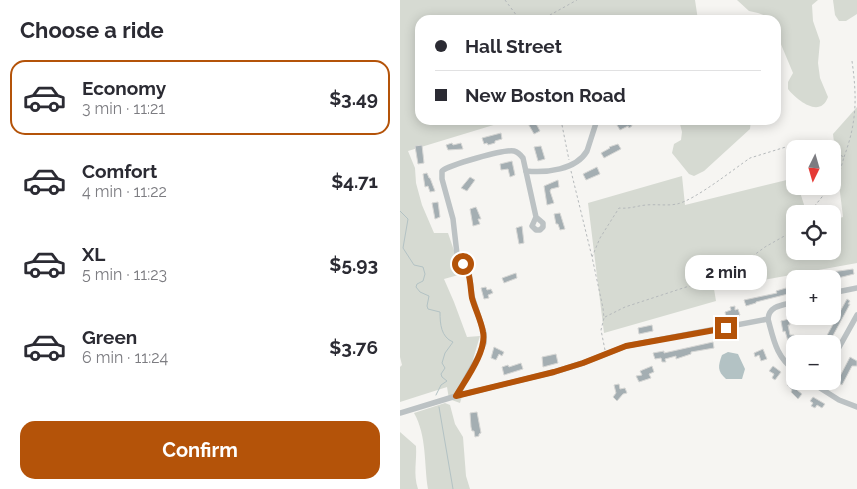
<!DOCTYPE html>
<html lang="en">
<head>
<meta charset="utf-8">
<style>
  :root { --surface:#fff; --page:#f2f2f3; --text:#2b2b33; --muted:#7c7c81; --line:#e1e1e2; --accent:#b45309 }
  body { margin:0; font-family:Raleway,sans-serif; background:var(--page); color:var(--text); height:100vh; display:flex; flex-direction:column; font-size:19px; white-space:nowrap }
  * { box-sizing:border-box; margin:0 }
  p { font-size:16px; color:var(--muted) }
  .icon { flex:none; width:28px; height:28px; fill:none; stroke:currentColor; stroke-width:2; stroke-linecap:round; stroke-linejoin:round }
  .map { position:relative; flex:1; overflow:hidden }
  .drawer { display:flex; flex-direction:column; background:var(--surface); width:400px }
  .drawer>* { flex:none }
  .top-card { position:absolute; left:15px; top:15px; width:366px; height:110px; border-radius:15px; box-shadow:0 2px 12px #0003; display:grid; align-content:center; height:110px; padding:0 20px; background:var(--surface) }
  .needle { width:32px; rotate:185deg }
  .buttons { position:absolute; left:386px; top:140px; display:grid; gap:10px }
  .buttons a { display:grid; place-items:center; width:55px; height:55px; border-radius:10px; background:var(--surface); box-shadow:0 2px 12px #0003; font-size:25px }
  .end { position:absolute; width:22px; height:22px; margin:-11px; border:6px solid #b45309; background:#fff; box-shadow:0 0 0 2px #fff }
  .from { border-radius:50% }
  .bubble { position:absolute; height:35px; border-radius:15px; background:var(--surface); box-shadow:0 2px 12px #0003; font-size:16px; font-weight:700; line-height:35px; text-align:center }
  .top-card b { display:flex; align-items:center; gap:18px; height:48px; font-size:19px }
  .top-card b+b { border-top:1px solid var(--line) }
  .top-card i { width:12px; height:12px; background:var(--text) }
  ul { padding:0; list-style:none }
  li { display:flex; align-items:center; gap:15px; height:75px; margin:0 10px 8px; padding:0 10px; border:2px solid transparent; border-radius:15px }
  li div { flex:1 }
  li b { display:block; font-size:19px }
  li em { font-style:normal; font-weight:700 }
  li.selected { border-color:var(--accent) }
  li>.icon { width:45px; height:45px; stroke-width:1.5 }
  h2 { padding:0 20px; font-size:22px; line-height:60px }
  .cta { display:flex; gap:10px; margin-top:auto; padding:10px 20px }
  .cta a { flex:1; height:58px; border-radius:15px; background:var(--accent); color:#fff; font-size:20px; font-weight:700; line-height:58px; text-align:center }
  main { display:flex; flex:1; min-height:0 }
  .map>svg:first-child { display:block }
  .green { fill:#d6dad2 }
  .water { fill:#b3c2c4 }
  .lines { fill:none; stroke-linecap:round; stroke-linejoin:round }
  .stream { stroke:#b3c2c4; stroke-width:1 }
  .building { fill:#a4aeb2; stroke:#d7d7d5 }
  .path { stroke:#b5b9bb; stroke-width:1; stroke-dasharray:2.5 2.5; stroke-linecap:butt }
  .minor { stroke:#bcc2c4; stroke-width:5.5 }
  .route { stroke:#b45309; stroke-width:6 }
</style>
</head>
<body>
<main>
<section class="drawer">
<h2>Choose a ride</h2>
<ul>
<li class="selected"><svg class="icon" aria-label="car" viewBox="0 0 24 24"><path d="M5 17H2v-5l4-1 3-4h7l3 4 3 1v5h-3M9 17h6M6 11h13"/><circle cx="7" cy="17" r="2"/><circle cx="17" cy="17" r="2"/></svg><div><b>Economy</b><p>3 min · 11:21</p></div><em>$3.49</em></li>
<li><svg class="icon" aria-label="car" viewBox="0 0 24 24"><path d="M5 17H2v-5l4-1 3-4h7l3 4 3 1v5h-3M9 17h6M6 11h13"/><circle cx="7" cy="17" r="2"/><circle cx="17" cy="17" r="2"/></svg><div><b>Comfort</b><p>4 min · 11:22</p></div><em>$4.71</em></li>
<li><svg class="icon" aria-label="car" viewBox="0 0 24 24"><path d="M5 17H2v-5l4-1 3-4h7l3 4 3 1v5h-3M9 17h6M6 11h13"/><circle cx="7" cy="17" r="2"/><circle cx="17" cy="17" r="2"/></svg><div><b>XL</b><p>5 min · 11:23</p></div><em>$5.93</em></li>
<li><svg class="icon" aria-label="car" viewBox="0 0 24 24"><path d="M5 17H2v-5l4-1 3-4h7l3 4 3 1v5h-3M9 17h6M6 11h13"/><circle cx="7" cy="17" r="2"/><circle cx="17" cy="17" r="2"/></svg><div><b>Green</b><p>6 min · 11:24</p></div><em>$3.76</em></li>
</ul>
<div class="cta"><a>Confirm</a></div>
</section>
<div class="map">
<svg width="457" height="489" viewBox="0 0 457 489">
  <rect width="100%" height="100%" fill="#f6f5f2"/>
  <g class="green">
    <path d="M0,0H295L298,20H20V120H110L8,151L15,168L16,183L22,205L34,233H48L62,274L44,279L54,302L67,337L80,336L60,403L49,399L47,387L0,402V367L2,365L0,357Z"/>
    <path d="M337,0H418L412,5L413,21L420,41L418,63L420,78L428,97C420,119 397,100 388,89V82L393,73L380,42L379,25L376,20L358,13L349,11Z"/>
    <path d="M433,0H457V14L446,21H439L435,15Z"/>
    <path d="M457,107V263L314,289L316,301L204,333L188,203L282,176L285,205L395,178V186H398L407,214H395V251H432L433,220L443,217L433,134Z"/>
    <path d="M279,120H351L350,129L304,171L294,176L289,174L272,153L274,144L281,140L282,132Z"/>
    <path d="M45,403L50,405L55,424L63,437L66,476L70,489H28C24,464 27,436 14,413Z"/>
    <path d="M0,432L16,446C17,461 13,474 18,489H0Z"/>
  </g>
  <path class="water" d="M328,352L338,354L345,369L342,379H326C317,371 318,366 322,355Z"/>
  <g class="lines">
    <g class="stream">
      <path d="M0,211L8,219L3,248L14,265L23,267L25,274L23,281L17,284L16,287L20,292L29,296L27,306L28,309L40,312C40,324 41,337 53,342L45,353L42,363L45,368L41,374L42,377L47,381L41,385L36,395"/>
      <path d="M39,407L53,489"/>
    </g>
  </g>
  <g class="building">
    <path d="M126,120H134L140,131L134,134Z"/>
    <path d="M225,120H235L231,123L232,126L229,128L228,126L220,130L217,125Z"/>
    <path d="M101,133L102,139L95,141V143L88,145L87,143L84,144L82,138Z"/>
    <path d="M52,143L53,145L61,143L63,149L48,150L46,145Z"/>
    <path d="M218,144L221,149L204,158L201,153L210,148L209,147Z"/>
    <path d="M22,145L24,163L18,164L15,146Z"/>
    <path d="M141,146L145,159L138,161L134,147Z"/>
    <path d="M112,161L115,175L110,177L108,169L101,170L100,164Z"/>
    <path d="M197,167L200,174L186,180L183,174Z"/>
    <path d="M27,173L29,178H30L35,191L30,192L28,186L25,187L23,174Z"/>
    <path d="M70,177L75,180L67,191L61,188Z"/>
    <path d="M158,180L159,187L151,189L150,191L154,203L147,205L144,186Z"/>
    <path d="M38,202L40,217L35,219L32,203Z"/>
    <path d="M76,207L81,219H78L80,224L73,226L70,209Z"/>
    <path d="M160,213L165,229L160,230L158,224H156L154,214Z"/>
    <path d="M122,226L124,243L119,244L116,228Z"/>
    <path d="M453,269L454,274L438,278V280L432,281V279H424V277L433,275L432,272Z"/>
    <path d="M116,273L117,278L104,283L102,278Z"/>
    <path d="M86,287L87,290L91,289L93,293L88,295L89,298L84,299L81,288Z"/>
    <path d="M386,288L388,294L356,302V303L346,306L344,300L377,293L376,291Z"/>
    <path d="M447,299L450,301L448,304H450L430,341L425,339Z"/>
    <path d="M335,306V310L338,309L340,315L326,318L325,312L331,310L330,307Z"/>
    <path d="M389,319L390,325H388L390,335H394L396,340H394L395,350L391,351L385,331L383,332L381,321Z"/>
    <path d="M252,325L253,331L239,334L238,328Z"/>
    <path d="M313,342L314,348L291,352V354L276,359V356L265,359L266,362H262L261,358L255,359L253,353L264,351V353Z"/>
    <path d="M94,347L104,352L102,356L99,354L96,360L91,358Z"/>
    <path d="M363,349L367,359L361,361L359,355L355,357L354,353Z"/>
    <path d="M156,354L158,363L143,367L142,357Z"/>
    <path d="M450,357L457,361V366H452L442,385L437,382Z"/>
    <path d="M121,363L123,369L104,375L102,367L108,365L109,367Z"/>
    <path d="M252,366L254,372L249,374L251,378L239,382L236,376L242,375L240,371Z"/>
    <path d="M373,366L381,372L375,380L372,378L374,374L369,371Z"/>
    <path d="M391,381L399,388L397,390L402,394L398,399L391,392L392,390L387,385Z"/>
    <path d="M219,384L220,389L225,388L227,393L223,394L217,401L213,397L216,393L214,385Z"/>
    <path d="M413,397L425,404L422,408L417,405L415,408L411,406L413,403L410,401Z"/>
    <path d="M77,412L81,433L79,434V436L75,437L74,431H72L71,427L70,413Z"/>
  </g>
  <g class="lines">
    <g class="path">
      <path d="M105,0L120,20"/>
      <path d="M141,20L177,0"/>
      <path d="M161,120L169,160"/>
      <path d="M432,151L444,157L440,171L432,184"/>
      <path d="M444,157C457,122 457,97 452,61"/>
      <path d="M171,171L192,257"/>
      <path d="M408,214L431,186"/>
      <path d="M205,317L225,307L320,276L346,261L365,247L395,230"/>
      <path d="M205,350L201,330L204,318L203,308L192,257L200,238L219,208C230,209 236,206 246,205C257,204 267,206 277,204C295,200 334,169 350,158L389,146L405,147L418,145L428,149"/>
    </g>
    <g class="minor">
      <path d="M126,171C146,173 176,170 187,151L197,120"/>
      <path d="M432,293L457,288"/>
      <path d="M368,319C374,341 376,356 395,371"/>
      <path d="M432,360L457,315"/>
      <path d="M409,381L439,400L457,407"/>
      <path d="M56,396L78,357L84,343V333L72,296L69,272L57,254L53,219L42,179V171C49,165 104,149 114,151C118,152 120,154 123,158L136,217L132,226L136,230H140L143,227V223L136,217"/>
      <path d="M0,413L56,396L154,372L183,363L226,346L368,319C369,305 384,305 395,302"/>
    </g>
  </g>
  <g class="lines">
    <path class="route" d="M63,264C71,273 70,286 72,298C75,309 81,320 83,332C87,351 66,379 56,396L154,372L183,363L226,346L326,328"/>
  </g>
</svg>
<div class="buttons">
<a><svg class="needle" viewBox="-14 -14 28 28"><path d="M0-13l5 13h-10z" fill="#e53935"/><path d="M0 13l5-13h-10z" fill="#7c7c81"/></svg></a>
<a><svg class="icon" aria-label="locate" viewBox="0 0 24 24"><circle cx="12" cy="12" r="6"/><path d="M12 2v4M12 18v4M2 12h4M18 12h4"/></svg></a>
<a>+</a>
<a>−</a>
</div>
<i class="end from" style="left:63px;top:264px"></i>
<i class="end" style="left:326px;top:328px"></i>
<div class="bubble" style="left:285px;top:255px;width:82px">2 min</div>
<div class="top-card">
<b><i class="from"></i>Hall Street</b>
<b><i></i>New Boston Road</b>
</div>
</div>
</main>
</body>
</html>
